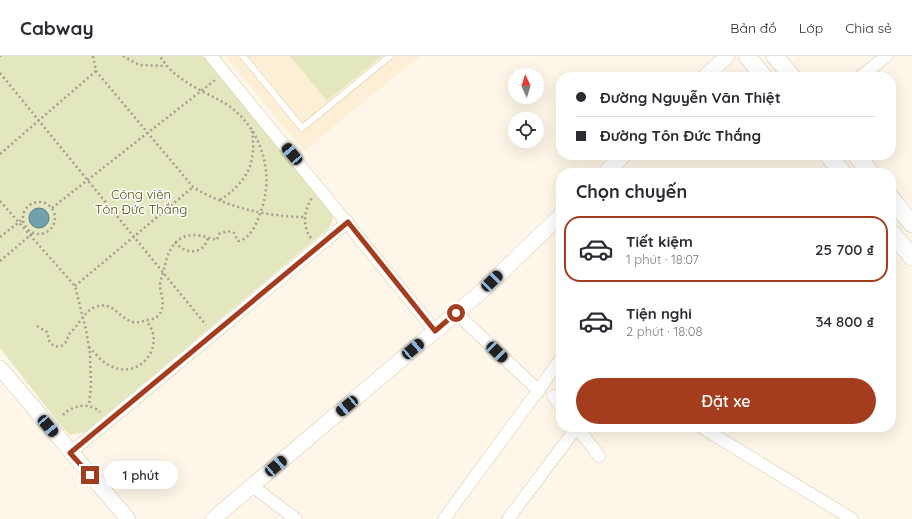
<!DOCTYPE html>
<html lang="vi">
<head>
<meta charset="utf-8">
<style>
  :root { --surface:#fff; --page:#f2f2f3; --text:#2b2b33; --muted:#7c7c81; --line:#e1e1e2; --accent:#a43c1e }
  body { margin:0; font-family:Quicksand,sans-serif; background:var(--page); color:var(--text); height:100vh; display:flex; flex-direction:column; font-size:15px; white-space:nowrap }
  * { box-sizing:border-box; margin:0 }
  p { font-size:13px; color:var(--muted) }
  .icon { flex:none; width:22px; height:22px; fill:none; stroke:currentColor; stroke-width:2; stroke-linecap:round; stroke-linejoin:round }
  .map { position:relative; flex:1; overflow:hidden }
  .details { position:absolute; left:556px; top:112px; width:340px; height:264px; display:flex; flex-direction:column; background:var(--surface); border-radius:16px; box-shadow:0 4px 16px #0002 }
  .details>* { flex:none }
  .top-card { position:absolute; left:556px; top:16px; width:340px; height:88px; border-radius:16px; box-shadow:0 4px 16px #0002; display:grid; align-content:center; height:88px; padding:0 20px; background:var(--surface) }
  .needle { width:26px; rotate:356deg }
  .tools { position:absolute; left:508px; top:12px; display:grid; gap:8px }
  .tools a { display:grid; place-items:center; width:36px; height:36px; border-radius:50%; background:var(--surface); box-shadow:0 4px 16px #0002; font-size:20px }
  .end { position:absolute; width:18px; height:18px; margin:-9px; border:5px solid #a43c1e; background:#fff; box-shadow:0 0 0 2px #fff }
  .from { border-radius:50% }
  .bubble { position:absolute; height:28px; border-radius:14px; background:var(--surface); box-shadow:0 4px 16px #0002; font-size:13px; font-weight:600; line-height:28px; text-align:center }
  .car { position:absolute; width:12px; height:24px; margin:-12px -6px; border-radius:5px; box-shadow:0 0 3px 1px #0007; background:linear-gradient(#222 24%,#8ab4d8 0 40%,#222 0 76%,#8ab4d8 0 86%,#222 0) }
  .top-card b { display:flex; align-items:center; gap:14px; height:38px; font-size:15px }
  .top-card b+b { border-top:1px solid var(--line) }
  .top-card i { width:10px; height:10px; background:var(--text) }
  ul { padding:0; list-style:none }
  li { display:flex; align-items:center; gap:12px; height:66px; margin:0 8px 6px; padding:0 12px; border:2px solid transparent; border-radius:16px }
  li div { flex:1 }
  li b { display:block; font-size:15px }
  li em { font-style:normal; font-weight:600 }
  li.active { border-color:var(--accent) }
  li>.icon { width:36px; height:36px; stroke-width:1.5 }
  h2 { padding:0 20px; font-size:18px; line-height:48px }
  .cta { display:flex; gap:8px; margin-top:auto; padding:8px 20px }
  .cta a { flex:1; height:46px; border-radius:24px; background:var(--accent); color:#fff; font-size:16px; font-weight:600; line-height:46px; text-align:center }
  header { display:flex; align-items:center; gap:24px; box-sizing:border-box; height:56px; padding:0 20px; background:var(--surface); border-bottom:1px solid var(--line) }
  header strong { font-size:19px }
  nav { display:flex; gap:22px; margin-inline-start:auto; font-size:14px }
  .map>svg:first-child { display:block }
  .built { fill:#fcefd6 }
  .green { fill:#e3e7be }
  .water { fill:#70a1ad; stroke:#5c7c81 }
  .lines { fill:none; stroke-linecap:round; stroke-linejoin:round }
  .service-casing { stroke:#dac8a7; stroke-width:7 }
  .minor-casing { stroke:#dac8a7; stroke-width:13 }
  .tertiary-casing { stroke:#dac8a7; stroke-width:16 }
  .secondary-casing { stroke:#dac8a7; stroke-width:18 }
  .path { stroke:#a49d90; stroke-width:2.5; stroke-dasharray:2 3; stroke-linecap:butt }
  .service { stroke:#fff; stroke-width:6 }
  .minor { stroke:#fff; stroke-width:12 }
  .tertiary { stroke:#fff; stroke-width:15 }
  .secondary { stroke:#fff; stroke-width:17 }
  .route { stroke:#a43c1e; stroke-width:5 }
  .labels { text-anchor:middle; stroke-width:3; stroke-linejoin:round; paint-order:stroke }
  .park-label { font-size:13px; fill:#4b4d09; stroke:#fff }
</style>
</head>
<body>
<header>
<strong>Cabway</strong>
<nav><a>Bản đồ</a><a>Lớp</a><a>Chia sẻ</a></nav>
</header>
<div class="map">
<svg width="912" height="463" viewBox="0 0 912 463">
  <rect width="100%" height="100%" fill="#fef7e9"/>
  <path class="built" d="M225,0H420L304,95Z"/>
  <g class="green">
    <path d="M0,0H203L331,154L333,163L329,172L85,376L70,379L61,370L0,292Z"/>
    <path d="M290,0H382L327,45Z"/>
  </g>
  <circle class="water" cx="39" cy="162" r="10"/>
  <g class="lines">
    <defs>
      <path id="service" d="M243,0L302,72L390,0"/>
      <g id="minor">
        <path d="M211,0L435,275"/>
        <path d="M860,21L887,0"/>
        <path d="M456,257L539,335"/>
        <path d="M553,340L561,350"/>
        <path d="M577,371L599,400"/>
        <path d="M701,371L852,463"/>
        <path d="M70,397L348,166"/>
        <path d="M252,430L296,463"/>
        <path d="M444,463L561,303"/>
        <path d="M508,463L577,371"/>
      </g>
      <g id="tertiary">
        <path d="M705,21L727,0"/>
        <path d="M605,117L624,99"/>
        <path d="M0,312L128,463"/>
        <path d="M213,463L481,236L561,159"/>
      </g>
      <g id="secondary">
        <path d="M747,0L764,21"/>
        <path d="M775,0L792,21"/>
        <path d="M828,99L843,117"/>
        <path d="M856,99L871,117"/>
        <path d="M891,142L912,168"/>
        <path d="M891,176L912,201"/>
      </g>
    </defs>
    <use href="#service" class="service-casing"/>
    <use href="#minor" class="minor-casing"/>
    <use href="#tertiary" class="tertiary-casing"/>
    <use href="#secondary" class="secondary-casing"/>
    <g class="path">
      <path d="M93,0L96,15L193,131C225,151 268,161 305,161"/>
      <path d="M123,0L139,9L166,10"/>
      <path d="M0,1V0"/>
      <path d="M0,17L206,269"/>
      <path d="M0,98L96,15"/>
      <path d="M220,144C247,126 257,107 252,75"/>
      <path d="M0,145L75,230L86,274L90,298L91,329L89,350"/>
      <circle cx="39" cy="162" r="16"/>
      <path d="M52,152L215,24"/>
      <path d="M0,181L23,163"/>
      <path d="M311,182C302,170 304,154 312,142"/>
      <path d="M175,186C186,199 203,199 208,182"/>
      <path d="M0,205L33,177"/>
      <path d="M75,230L193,131"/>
      <path d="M37,270L47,276L50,287C58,294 67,290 68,279C78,271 84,255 95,251C113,244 118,262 133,266C137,267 143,265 148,264C152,264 156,262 159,259C166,249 161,240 160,230C160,224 164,215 165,209C169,190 180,175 202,180C207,181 212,183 217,184L219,178L228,175L234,177L238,185C251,183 257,166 261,155C276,114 259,66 221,45C199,33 173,23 160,0"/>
      <path d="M89,291C96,298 103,308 113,311C142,323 167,287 146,265"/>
      <path d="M63,359C72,349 90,346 100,356"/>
    </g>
    <use href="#service" class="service"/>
    <use href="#minor" class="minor"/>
    <use href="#tertiary" class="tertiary"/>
    <use href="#secondary" class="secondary"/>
  </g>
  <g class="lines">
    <path class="route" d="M90,419L70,397L348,166L435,275L456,257"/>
  </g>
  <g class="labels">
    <g class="park-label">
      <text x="141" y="143">Công viên<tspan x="141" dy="15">Tôn Đức Thắng</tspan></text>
    </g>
  </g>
</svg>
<div class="tools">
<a><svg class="needle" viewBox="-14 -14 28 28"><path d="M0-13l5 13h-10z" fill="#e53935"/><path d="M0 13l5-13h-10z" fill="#7c7c81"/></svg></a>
<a><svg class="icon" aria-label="locate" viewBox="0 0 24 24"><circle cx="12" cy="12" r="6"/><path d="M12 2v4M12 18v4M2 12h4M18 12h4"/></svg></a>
</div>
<i class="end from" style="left:456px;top:257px"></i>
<i class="end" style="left:90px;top:419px"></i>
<div class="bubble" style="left:104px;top:405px;width:74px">1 phút</div>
<i class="car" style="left:292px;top:98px;rotate:320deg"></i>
<i class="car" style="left:492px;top:225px;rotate:46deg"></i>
<i class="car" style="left:413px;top:293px;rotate:50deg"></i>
<i class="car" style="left:497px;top:296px;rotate:134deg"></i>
<i class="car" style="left:347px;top:350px;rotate:230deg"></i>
<i class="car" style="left:48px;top:370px;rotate:140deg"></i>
<i class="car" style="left:276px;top:410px;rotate:49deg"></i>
<div class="top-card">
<b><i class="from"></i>Đường Nguyễn Văn Thiệt</b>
<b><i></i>Đường Tôn Đức Thắng</b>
</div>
<section class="details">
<h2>Chọn chuyến</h2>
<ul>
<li class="active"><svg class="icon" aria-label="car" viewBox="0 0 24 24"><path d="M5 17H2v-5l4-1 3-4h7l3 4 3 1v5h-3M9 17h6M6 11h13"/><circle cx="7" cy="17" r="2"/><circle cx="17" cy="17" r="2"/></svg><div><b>Tiết kiệm</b><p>1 phút · 18:07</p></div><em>25 700 ₫</em></li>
<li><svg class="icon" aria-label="car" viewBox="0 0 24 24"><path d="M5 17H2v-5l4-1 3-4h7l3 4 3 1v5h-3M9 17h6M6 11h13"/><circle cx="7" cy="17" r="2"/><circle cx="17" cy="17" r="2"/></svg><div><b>Tiện nghi</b><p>2 phút · 18:08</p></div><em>34 800 ₫</em></li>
</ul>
<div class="cta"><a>Đặt xe</a></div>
</section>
</div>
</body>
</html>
